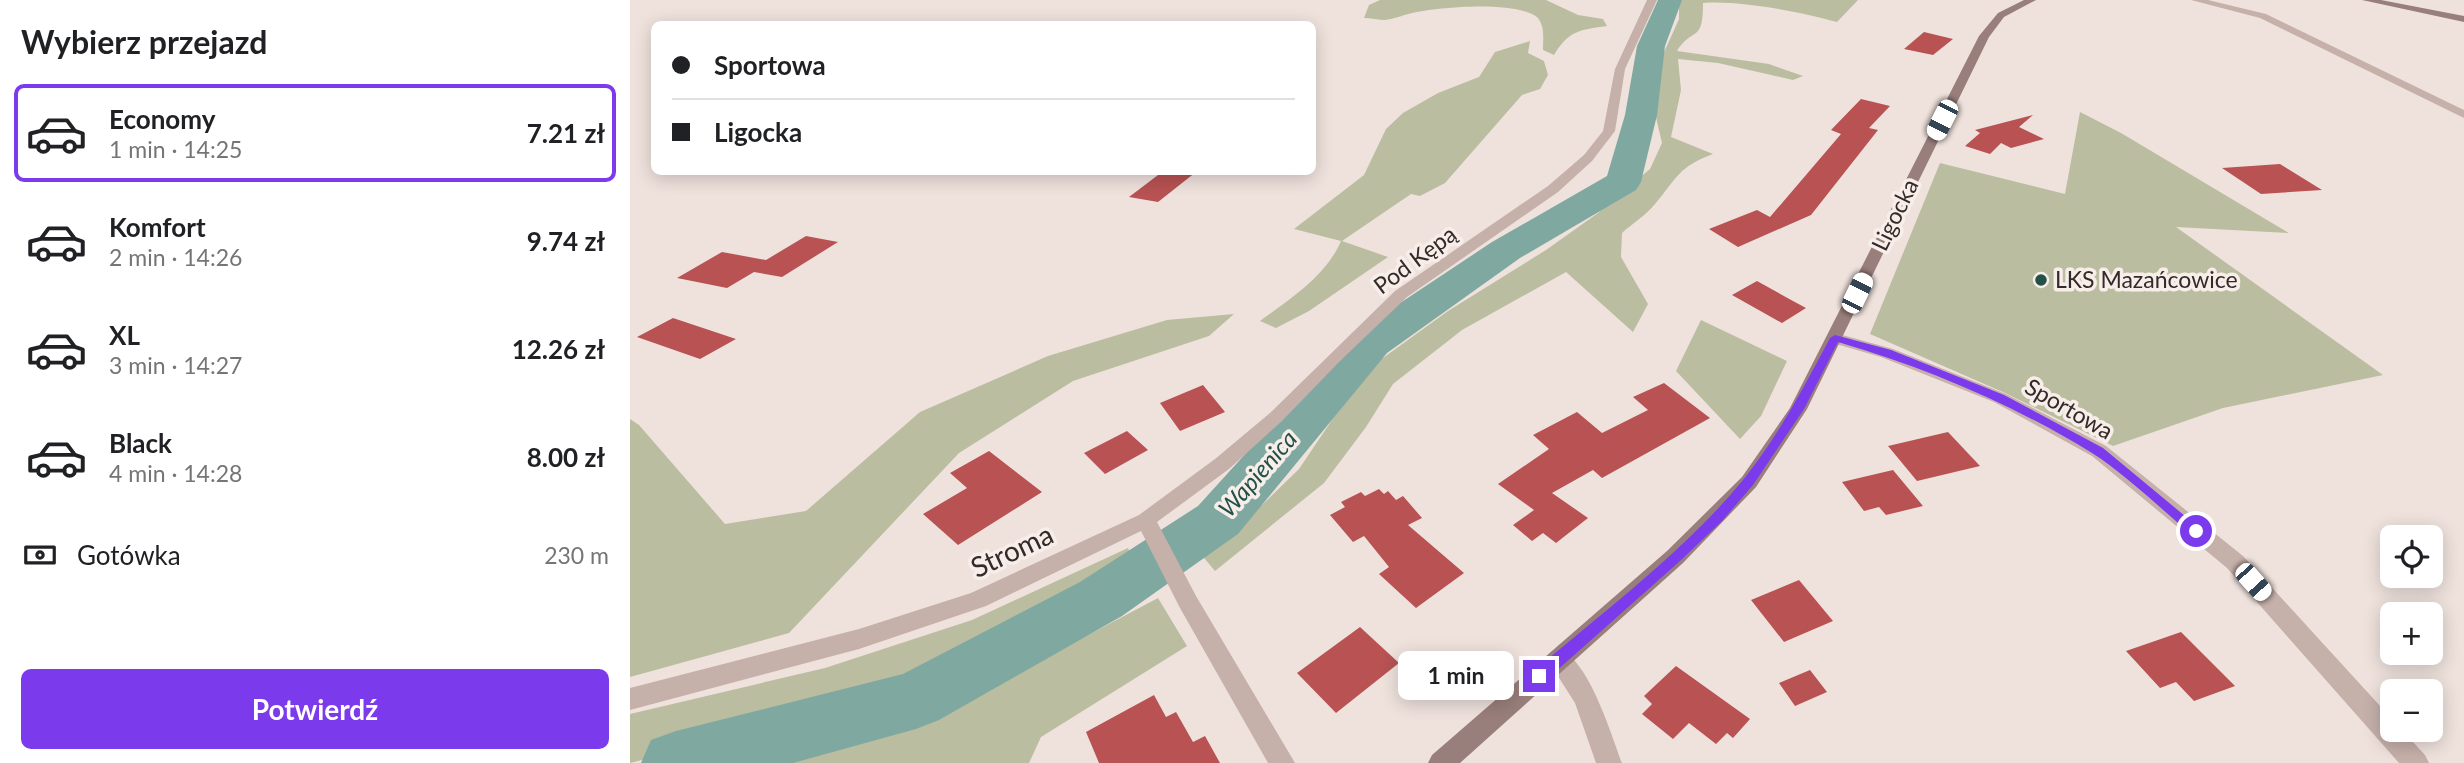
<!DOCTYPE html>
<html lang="pl">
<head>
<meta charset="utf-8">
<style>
  :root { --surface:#fff; --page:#f2f2f2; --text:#202124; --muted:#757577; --line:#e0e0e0; --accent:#7c3aed }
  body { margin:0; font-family:Lato,sans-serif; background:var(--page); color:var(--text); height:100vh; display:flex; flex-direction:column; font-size:26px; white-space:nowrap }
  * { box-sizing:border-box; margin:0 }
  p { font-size:23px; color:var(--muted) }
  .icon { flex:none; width:38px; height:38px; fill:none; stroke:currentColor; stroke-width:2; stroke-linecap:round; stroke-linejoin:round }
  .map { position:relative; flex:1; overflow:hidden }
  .panel { display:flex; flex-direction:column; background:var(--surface); width:630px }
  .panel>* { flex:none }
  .hud { position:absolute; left:21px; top:21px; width:665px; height:154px; border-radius:10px; box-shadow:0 4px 18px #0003; display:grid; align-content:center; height:154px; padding:0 21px; background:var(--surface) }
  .tools { position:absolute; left:1750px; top:525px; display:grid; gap:14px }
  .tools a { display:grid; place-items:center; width:63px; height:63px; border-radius:10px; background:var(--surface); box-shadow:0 4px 18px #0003; font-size:35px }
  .end { position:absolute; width:32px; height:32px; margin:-16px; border:9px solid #7c3aed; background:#fff; box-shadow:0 0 0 4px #fff }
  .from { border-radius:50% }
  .bubble { position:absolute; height:49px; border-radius:10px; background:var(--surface); box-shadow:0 4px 18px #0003; font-size:23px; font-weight:700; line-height:49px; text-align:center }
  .car { position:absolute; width:21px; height:42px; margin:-21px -10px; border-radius:9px; box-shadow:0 0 5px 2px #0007; background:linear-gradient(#fff 24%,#345 0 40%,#fff 0 76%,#345 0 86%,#fff 0) }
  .hud b { display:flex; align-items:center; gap:24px; height:66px; font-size:26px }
  .hud b+b { border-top:2px solid var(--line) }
  .hud i { width:18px; height:18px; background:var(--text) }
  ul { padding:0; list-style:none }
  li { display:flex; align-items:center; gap:21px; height:98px; margin:0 14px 10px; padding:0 7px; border:4px solid transparent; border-radius:10px }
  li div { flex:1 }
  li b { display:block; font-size:26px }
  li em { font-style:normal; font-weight:700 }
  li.active { border-color:var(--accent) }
  li>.icon { width:63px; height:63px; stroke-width:1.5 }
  h2 { padding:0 21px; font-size:32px; line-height:84px }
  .pay { display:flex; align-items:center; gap:18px; height:77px; padding:0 21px; font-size:26px }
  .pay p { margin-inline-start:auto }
  .action { display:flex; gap:14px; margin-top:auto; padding:14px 21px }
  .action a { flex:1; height:80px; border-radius:10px; background:var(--accent); color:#fff; font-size:28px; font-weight:700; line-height:80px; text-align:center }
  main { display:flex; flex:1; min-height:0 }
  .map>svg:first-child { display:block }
  .green { fill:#babd9f }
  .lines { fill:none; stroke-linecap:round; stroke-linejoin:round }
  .river { fill:#7fa9a0; fill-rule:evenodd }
  .building { fill:#b85253 }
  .street { fill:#c6b0aa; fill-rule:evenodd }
  .secondary { fill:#997f7c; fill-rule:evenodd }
  .route { fill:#7c3aed }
  .poi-dot { fill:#235148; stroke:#f7ede9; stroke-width:2.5 }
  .labels { text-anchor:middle; stroke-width:7; stroke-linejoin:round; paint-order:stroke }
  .street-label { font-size:23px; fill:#342a29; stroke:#f7ede9 }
  .poi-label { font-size:23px; fill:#342a29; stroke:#f7ede9; text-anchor:start }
  .water-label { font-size:24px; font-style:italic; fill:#235148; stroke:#f7ede9 }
  .near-street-label { font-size:28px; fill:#342a29; stroke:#f7ede9 }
</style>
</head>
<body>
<main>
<section class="panel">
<h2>Wybierz przejazd</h2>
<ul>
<li class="active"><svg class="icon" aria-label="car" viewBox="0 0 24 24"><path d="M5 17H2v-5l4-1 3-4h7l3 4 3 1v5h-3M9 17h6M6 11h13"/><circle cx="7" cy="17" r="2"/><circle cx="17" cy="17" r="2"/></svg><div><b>Economy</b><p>1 min · 14:25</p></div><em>7.21 zł</em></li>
<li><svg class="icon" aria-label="car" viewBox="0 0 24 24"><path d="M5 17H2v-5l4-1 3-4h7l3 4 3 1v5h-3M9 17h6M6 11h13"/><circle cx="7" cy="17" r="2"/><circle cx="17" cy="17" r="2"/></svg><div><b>Komfort</b><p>2 min · 14:26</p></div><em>9.74 zł</em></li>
<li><svg class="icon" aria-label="car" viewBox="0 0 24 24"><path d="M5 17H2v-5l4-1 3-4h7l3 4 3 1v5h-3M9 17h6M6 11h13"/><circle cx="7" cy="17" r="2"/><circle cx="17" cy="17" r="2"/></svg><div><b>XL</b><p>3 min · 14:27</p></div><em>12.26 zł</em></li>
<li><svg class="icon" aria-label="car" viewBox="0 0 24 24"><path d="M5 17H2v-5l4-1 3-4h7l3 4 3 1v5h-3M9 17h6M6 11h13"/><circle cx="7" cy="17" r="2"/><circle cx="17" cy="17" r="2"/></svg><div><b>Black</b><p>4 min · 14:28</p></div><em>8.00 zł</em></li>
</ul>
<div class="pay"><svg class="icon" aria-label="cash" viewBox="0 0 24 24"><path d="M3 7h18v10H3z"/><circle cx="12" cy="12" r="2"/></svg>Gotówka<p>230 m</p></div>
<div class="action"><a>Potwierdź</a></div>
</section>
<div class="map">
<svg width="1834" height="763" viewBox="0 0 1834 763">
  <rect width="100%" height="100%" fill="#efe2dd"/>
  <g class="green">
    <path d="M750,0H916L948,15L973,19L977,26C950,30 939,30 924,55L913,50C913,39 915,27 908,18C888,0 809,7 782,13C773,15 764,19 755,20C749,20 741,18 734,18L739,5Z"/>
    <path d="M1049,0H1228L1207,22C1172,12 1108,0 1073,3C1073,44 1063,26 1047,51L1139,64L1173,76L1163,80L1088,63L1048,59L1051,90L1041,137L1083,154C1048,167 1047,178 1025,204C1016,215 1002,224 992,233L991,257L1018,304L1003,332L936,272L832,330L763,384L736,427L694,483L585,571L569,552L633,504L669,469L702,420L746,363L818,311L916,250L968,213L1020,169L1032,143L1025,113L1031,59L1049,19Z"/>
    <path d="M900,41L898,53L914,61L918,75L910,89L892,95L815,183L790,196L781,194L712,241L758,257L679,311L646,328L630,321C660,299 696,276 711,241L664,229L734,175L756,129L773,113L808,93L849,77L865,52Z"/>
    <path d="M1450,112L1491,133L1659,233L1546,227L1753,375L1593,408L1483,446L1375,393L1240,334L1310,163L1435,194Z"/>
    <path d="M604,314L579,336L443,381L329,453L159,633L0,677V419L9,425L95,524L176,511L290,412L418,356L537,320Z"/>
    <path d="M1071,320L1157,361L1131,416L1110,439L1046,371Z"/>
    <path d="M498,548L504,565L278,693L0,763V714L195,668L342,620Z"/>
    <path d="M528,598L557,646L411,737L399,763H151L247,732L349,693Z"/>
  </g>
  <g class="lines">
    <path class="river" d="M1028,0H1052L1035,46L1027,115L1011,182L1006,190L890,258L757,353L608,534L492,616L309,720L286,729L163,763H11L21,740L46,731L273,674L450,582L568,506L725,333L862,242L977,176L995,115L1007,46Z"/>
  </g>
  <g class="building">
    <path d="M1294,32L1323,39L1303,55L1274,49Z"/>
    <path d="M1231,99L1260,106L1239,128L1248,130L1181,215L1108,247L1079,229L1127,210L1140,217L1211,134L1201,130Z"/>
    <path d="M1403,115L1389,127L1414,139L1381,148L1371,143L1360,154L1335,146L1350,133L1345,130Z"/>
    <path d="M1650,164L1692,190L1631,194L1592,168Z"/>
    <path d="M532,172H566L528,202L499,197Z"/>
    <path d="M176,236L208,242L152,277L124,272L97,288L47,278L92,252L136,260Z"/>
    <path d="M1127,281L1163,301L1176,308L1152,323L1102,295Z"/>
    <path d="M43,318L106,339L70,359L7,337Z"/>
    <path d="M1034,383L1080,418L972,478L963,470L922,493L958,518L926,543L913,533L902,541L883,525L904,510L868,484L919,449L903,435L947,412L972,433L1018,410L1003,397Z"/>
    <path d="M573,385L595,412L550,431L530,403Z"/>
    <path d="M497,431L518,450L475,474L454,453Z"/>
    <path d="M1318,432L1350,466L1287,481L1258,446Z"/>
    <path d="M359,451L412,492L328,545L293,514L337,488L320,473Z"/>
    <path d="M1263,470L1293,506L1256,515L1249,507L1234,511L1212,482Z"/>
    <path d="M749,489L754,494L758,491L766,500L773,496L792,518L778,525L834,573L786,608L749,574L759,567L734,536L723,542L700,515L715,507L711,502L731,492L735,496Z"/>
    <path d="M1169,580L1203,621L1154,642L1121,600Z"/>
    <path d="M730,627L769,663L706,713L667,673Z"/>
    <path d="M1551,632L1605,686L1564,701L1546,682L1530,688L1496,651Z"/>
    <path d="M1046,666L1120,719L1103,738L1097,733L1086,744L1059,723L1043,739L1012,714L1022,704L1014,696Z"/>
    <path d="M1180,670L1197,692L1165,706L1149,683Z"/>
    <path d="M524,695L536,717L546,712L563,742L575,736L590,763H469L456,732Z"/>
  </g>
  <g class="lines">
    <g class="street">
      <path d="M1017,0H1027L995,69L985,131L962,161L928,192L777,297L709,362L652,421L599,469L527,522L566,596L665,763H638L550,608L511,531L356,606L229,649L0,710V688L229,629L341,593L509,515L585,459L640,413L765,291L918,186L954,155L973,131L985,69Z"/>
      <path d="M1561,0H1578L1636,14L1834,110V118L1630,18Z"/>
      <path d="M1205,333L1263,349L1376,394L1476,446L1613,556L1762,719V730H1772L1795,755L1799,763H1769L1597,568L1462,456L1364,402L1251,357L1199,342L1197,338L1199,334Z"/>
      <path d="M929,649C959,660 981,734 992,763H966L945,703L917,659L921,652Z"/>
    </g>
    <g class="secondary">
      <path d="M1394,0H1406L1374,17L1359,37L1177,409L1126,487L1053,563L830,763H798L802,755L1037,551L1112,477L1160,408L1349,36L1368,13Z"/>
      <path d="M1732,0H1751L1834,16V22Z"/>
    </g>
  </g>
  <path class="route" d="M1205,335L1261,350L1374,395L1473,448L1573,531L1566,536L1561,534C1531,509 1495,474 1462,453C1384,405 1297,368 1208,342L1174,409L1123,485L1092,521L1050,561L915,681H904L902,676L904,671C974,611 1055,551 1113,480C1148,437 1174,387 1200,338Z"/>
  <circle class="poi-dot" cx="1411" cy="280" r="7"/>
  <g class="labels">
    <g class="street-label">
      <text transform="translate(1265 215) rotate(-64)" y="8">Ligocka</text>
      <text transform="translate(785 260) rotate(-37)" y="8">Pod Kępą</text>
      <text transform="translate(1439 409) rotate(30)" y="8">Sportowa</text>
    </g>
    <g class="poi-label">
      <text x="1425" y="288">LKS Mazańcowice</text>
    </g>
    <g class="water-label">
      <text transform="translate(628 474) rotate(-49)" y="8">Wapienica</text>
    </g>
    <g class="near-street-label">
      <text transform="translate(382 551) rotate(-25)" y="10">Stroma</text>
    </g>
  </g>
</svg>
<div class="tools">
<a><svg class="icon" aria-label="locate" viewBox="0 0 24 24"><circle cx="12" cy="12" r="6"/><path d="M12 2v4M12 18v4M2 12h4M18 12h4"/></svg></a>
<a>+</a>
<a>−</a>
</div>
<i class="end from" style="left:1566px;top:531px"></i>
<i class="end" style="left:909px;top:676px"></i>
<div class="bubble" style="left:768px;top:651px;width:116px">1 min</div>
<i class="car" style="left:1312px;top:120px;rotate:207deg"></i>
<i class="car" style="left:1227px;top:293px;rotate:26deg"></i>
<i class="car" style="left:1623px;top:582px;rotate:138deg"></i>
<div class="hud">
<b><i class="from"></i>Sportowa</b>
<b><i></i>Ligocka</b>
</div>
</div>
</main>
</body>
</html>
